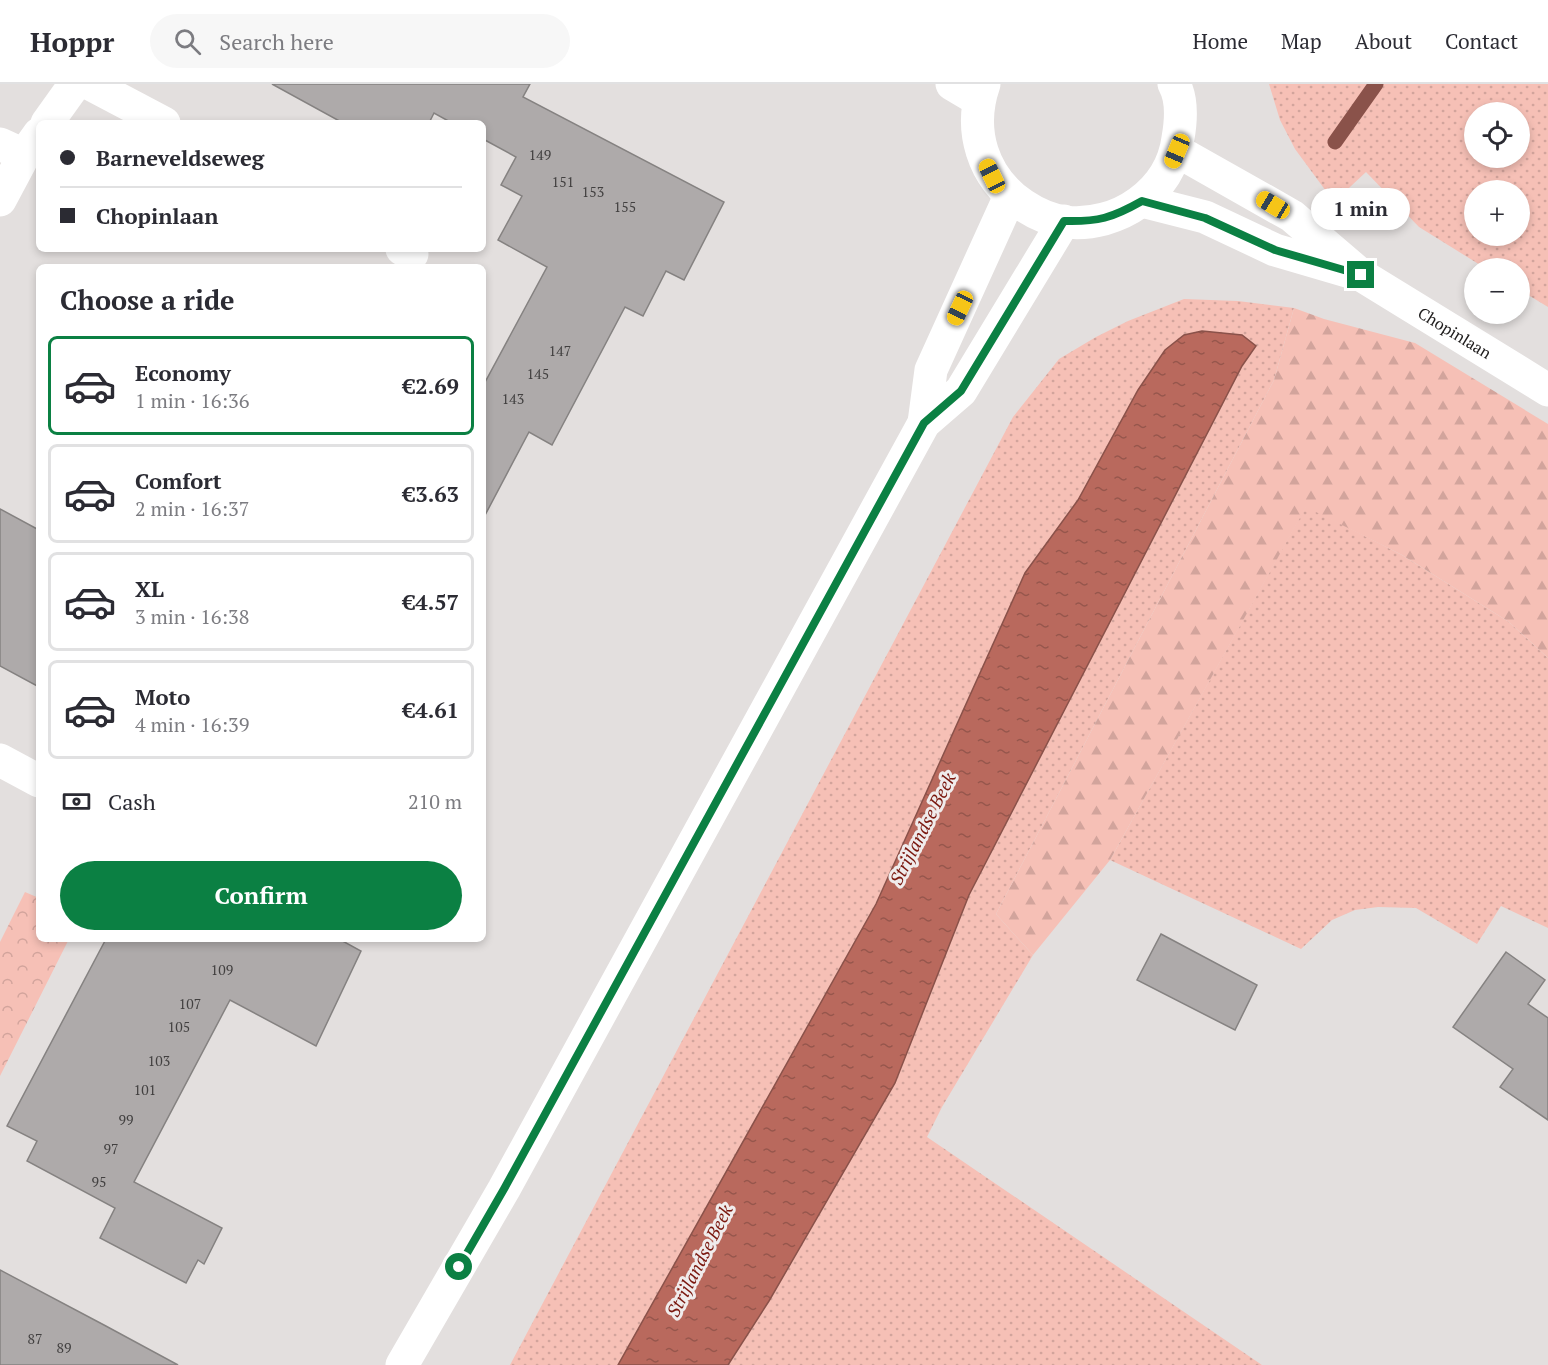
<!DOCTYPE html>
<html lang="en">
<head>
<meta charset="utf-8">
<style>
  :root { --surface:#fff; --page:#f7f7f7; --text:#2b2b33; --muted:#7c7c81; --line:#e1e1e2; --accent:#0b8043 }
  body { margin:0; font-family:"PT Serif",serif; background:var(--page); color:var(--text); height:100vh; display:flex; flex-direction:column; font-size:22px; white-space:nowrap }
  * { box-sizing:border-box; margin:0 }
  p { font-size:20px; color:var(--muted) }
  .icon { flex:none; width:33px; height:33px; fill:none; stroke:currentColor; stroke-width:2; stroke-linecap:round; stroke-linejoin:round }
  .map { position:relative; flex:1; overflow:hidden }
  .drawer { position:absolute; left:36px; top:180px; width:450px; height:678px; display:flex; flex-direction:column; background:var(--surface); border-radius:9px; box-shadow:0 3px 9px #0003 }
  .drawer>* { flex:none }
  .hud { position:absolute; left:36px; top:36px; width:450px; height:132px; border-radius:9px; box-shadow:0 3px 9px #0003; display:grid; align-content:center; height:132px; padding:0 24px; background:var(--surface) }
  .tools { position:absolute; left:1464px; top:18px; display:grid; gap:12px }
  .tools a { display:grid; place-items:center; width:66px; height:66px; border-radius:50%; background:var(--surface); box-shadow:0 3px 9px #0003; font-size:30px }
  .end { position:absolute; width:27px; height:27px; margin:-14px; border:8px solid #0b8043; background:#fff; box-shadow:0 0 0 3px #fff }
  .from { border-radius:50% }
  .bubble { position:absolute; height:42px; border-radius:21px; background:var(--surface); box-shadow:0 3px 9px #0003; font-size:20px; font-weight:600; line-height:42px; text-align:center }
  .car { position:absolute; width:18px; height:36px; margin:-18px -9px; border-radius:8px; box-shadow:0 0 4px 2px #0007; background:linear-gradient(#f5c518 24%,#345 0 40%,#f5c518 0 76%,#345 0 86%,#f5c518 0) }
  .hud b { display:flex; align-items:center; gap:21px; height:57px; font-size:22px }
  .hud b+b { border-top:2px solid var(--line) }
  .hud i { width:15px; height:15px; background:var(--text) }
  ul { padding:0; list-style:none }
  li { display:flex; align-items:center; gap:18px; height:99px; margin:0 12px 9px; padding:0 12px; border:3px solid var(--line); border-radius:9px }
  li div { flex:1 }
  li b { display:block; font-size:22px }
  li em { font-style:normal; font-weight:600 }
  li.selected { border-color:var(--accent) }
  li>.icon { width:54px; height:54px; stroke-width:1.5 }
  h2 { padding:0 24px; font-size:27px; line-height:72px }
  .pay { display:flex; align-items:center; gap:15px; height:66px; padding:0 24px; font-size:22px }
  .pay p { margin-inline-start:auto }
  .button { display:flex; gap:12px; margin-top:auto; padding:12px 24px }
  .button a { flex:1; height:69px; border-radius:36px; background:var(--accent); color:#fff; font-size:24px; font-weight:600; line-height:69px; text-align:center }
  header { display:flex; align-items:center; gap:36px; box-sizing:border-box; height:84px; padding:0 30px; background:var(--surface); border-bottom:2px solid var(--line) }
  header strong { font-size:28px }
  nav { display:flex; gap:33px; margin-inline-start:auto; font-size:21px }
  .search { width:420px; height:54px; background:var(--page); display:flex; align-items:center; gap:15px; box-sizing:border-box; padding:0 21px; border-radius:33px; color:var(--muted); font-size:22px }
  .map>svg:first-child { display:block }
  .grass { fill:url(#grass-dots); fill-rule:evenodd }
  .forest { fill:url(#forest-firs) }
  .park { fill:url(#park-crowns) }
  .water { fill:url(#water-ripples); stroke:#8a524a; stroke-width:1.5 }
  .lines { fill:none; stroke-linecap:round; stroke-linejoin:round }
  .stream { stroke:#8a524a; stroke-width:15 }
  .building { fill:#aeaaaa; stroke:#858281; stroke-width:1.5 }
  .street { stroke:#fff; stroke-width:33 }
  .secondary { stroke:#fff; stroke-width:33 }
  .route { stroke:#0b8043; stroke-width:8 }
  .labels { text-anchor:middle; stroke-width:6; stroke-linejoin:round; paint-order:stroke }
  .number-label { font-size:14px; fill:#424040 }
  .street-label { font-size:16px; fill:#1e1c1c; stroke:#f0ecec }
  .water-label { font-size:18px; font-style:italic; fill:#7a170e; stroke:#f0ecec }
</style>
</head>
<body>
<header>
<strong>Hoppr</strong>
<div class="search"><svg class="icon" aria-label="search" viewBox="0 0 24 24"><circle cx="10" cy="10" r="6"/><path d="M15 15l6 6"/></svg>Search here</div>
<nav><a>Home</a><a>Map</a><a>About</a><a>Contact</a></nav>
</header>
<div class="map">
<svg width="1548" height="1281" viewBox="0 0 1548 1281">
  <defs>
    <pattern id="grass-dots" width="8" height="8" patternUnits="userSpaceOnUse" patternTransform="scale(1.5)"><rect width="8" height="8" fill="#f6c0b6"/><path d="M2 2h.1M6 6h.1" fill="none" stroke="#d2a49c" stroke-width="1.8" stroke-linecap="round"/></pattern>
    <pattern id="forest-firs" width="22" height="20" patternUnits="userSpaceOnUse" patternTransform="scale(1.5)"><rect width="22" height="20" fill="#f6c0b6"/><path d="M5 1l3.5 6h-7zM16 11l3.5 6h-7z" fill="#d2a49c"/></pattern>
    <pattern id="park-crowns" width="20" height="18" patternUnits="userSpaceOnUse" patternTransform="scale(1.5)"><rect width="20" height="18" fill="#f6c0b6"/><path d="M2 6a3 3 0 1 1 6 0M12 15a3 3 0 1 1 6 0" fill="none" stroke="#d2a49c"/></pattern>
    <pattern id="water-ripples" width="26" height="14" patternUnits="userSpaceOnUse" patternTransform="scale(1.5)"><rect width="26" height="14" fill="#b9695d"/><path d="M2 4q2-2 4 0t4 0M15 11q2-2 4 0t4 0" fill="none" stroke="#96564c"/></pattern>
  </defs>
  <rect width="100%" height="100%" fill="#e3dfde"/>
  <g class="grass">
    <path d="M1269,0H1548V223L1520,206V184H1485L1419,143L1366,88L1334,118L1295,65L1280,36ZM1520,28V74H1474V28ZM1474,106H1520V152H1474Z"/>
    <path d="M1184,215L1238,217L1294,224L1274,296L996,830L1033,871L942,1023L927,1053L1262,1281H728L769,1217L895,999L969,811L1242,282L1256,262L1078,416L1025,489L876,820L618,1281H510L1013,333L1059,275L1096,253L1128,237Z"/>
    <path d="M1306,422L1402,471L1509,538L1548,574V844L1501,822L1477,860L1416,824L1378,823L1355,826L1332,836L1301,865L1110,776Z"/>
  </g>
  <path class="forest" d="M1294,224L1324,235L1415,259L1548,340V574L1509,538L1402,471L1306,423L1110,776L1033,871L996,830L1274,296Z"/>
  <path class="park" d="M25,808L39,814V855H69L0,992V858Z"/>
  <path class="water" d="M1202,247L1242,251L1256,262L1242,282L969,811L895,999L769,1217L728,1281H618L876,820L1025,489L1078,416L1138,306L1165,266L1184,251Z"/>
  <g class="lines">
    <path class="stream" d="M1335,58L1376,0"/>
  </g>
  <g class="building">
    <path d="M272,0H530L523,13L724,118L684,196L666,187L643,232L625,223L552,361L529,348L483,435V302L547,183L498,156L522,112L501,101L516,73L483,55V39H452L434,29L429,39H343Z"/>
    <path d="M0,425L39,446V603L0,582Z"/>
    <path d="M1161,850L1257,901L1235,946L1137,896Z"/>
    <path d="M106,855H339L361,867L316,962L230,916L134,1098L222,1144L204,1180L198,1176L186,1199L100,1154L115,1124L27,1077L37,1057L7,1042Z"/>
    <path d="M1506,868L1545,896L1528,920L1548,934V1036L1500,1003L1513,985L1453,943Z"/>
    <path d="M0,1186L104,1241L178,1281H0Z"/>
  </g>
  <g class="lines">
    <g class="street">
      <path d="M90,0L164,39"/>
      <path id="s1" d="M1177,67L1292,132L1361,191L1548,306"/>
      <path d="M0,116L24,71"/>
      <path d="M1142,117L1205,133L1275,166L1350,188"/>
      <path d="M402,165L412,170"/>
      <path d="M0,676L39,697"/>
    </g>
    <g class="secondary">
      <path d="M952,0L979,16"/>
      <path d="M984,0C968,46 982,93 1023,121C1035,129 1050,136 1065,138C1118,144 1171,108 1178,54C1181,37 1183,16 1174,0"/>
      <path d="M47,39L75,0"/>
      <path d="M0,60L24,71L39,50"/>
      <path d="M924,339L931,286L1010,112"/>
      <path d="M402,1281L504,1105L924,339L961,307L1064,137"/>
    </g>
  </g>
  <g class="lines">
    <path class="route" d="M459,1183L504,1105L924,339L961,307L1064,137C1098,138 1112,134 1142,117L1205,134L1275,166L1361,191"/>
  </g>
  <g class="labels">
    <g class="number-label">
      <text x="540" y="76">149</text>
      <text x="563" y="103">151</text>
      <text x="593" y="113">153</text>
      <text x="625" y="128">155</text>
      <text x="560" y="272">147</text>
      <text x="538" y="295">145</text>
      <text x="513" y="320">143</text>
      <text x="222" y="891">109</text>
      <text x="190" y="925">107</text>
      <text x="179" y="948">105</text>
      <text x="159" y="982">103</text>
      <text x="145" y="1011">101</text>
      <text x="126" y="1041">99</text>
      <text x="111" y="1070">97</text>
      <text x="99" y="1103">95</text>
      <text x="35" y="1260">87</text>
      <text x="64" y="1269">89</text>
    </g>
    <g class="street-label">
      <text dy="6" stroke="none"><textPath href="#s1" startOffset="333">Chopinlaan</textPath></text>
    </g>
    <g class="water-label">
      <text transform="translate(923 745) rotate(-63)" y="6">Strijlandse Beek</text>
      <text transform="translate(700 1177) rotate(-63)" y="6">Strijlandse Beek</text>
    </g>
  </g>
</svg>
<div class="tools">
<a><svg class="icon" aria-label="locate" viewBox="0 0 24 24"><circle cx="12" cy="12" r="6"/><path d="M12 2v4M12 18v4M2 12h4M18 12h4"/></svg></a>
<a>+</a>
<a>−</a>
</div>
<i class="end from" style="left:459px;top:1183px"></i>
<i class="end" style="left:1361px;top:191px"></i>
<div class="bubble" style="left:1311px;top:104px;width:99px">1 min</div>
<i class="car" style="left:1177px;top:67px;rotate:203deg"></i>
<i class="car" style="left:992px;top:92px;rotate:334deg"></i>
<i class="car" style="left:1273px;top:121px;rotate:301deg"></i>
<i class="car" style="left:960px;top:224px;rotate:205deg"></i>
<div class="hud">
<b><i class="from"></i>Barneveldseweg</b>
<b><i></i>Chopinlaan</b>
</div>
<section class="drawer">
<h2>Choose a ride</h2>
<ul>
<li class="selected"><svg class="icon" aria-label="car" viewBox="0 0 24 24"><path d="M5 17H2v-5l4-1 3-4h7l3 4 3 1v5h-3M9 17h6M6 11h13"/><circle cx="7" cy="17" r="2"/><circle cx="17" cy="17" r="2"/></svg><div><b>Economy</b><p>1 min · 16:36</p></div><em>€2.69</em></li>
<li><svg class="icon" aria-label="car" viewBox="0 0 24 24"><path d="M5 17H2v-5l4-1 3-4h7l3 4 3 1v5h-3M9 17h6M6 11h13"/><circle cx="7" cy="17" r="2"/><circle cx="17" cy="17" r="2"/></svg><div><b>Comfort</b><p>2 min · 16:37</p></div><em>€3.63</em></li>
<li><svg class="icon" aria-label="car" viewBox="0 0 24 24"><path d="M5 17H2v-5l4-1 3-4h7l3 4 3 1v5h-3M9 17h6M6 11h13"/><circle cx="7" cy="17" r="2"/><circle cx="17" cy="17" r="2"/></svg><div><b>XL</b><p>3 min · 16:38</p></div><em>€4.57</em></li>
<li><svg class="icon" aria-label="car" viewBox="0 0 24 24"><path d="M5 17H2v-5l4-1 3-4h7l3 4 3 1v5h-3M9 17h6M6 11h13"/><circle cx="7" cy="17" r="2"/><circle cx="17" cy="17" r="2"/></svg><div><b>Moto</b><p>4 min · 16:39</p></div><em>€4.61</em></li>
</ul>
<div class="pay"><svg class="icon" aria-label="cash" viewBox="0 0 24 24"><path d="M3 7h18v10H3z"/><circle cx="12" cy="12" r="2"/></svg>Cash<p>210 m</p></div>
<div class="button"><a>Confirm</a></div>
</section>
</div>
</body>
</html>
